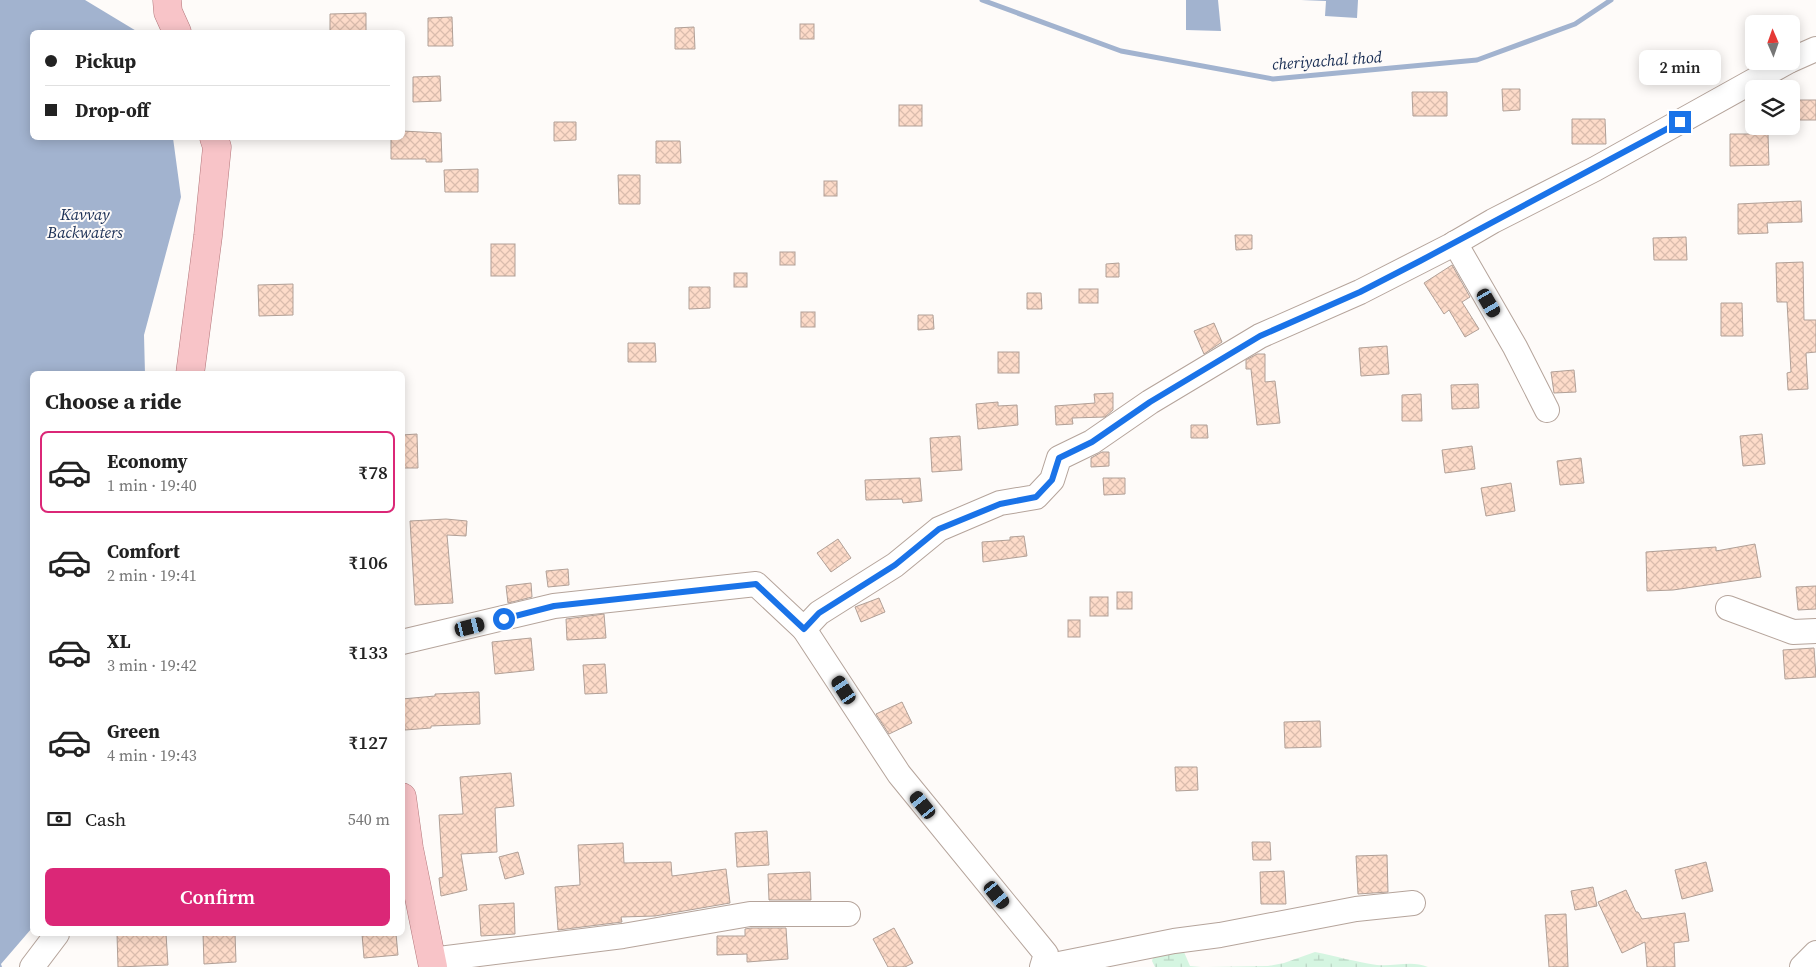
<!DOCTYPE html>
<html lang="en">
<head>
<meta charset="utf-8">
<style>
  :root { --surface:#fff; --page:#f6f6f6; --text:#222; --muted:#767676; --line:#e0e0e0; --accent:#db2777 }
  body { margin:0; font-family:"Source Serif 4",serif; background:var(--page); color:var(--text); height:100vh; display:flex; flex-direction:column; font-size:19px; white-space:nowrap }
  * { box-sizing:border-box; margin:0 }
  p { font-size:16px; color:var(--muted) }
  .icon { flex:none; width:28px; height:28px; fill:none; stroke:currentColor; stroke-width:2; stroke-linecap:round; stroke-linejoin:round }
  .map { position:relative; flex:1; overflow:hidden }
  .details { position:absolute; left:30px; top:371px; width:375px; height:565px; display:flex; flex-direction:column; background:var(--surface); border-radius:8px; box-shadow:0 2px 12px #0003 }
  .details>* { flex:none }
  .hud { position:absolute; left:30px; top:30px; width:375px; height:110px; border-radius:8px; box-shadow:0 2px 12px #0003; display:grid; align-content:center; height:110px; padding:0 15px; background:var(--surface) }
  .needle { width:32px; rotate:358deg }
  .fabs { position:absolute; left:1745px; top:15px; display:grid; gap:10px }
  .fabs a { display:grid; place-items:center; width:55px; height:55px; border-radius:8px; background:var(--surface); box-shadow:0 2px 12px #0003; font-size:25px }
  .end { position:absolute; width:22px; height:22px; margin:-11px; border:6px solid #1a73e8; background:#fff; box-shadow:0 0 0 2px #fff }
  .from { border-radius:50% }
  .bubble { position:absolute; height:35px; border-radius:8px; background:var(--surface); box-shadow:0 2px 12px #0003; font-size:16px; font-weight:600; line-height:35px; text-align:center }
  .car { position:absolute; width:15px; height:30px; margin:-15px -8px; border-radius:6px; box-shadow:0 0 4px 1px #0007; background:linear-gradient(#222 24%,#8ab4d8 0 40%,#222 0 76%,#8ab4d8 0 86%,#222 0) }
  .hud b { display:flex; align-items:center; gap:18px; height:48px; font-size:19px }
  .hud b+b { border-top:1px solid var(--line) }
  .hud i { width:12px; height:12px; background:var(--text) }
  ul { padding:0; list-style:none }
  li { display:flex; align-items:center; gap:15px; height:82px; margin:0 10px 8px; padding:0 5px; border:2px solid transparent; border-radius:8px }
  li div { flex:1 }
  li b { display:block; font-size:19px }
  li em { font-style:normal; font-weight:600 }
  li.on { border-color:var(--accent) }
  li>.icon { width:45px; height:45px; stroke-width:1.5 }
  h2 { padding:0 15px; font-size:22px; line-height:60px }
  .pay { display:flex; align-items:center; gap:12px; height:55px; padding:0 15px; font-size:19px }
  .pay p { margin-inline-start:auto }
  .primary-button { display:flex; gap:10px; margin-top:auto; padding:10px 15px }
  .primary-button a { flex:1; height:58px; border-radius:8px; background:var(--accent); color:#fff; font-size:20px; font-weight:600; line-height:58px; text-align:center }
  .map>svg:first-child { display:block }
  .wetland { fill:url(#wetland-marsh) }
  .water { fill:#a2b3cf }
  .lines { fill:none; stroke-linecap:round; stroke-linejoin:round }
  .stream { stroke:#a2b3cf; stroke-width:5 }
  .building { fill:url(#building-cross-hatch); stroke:#b1a097 }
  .minor-casing { stroke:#b5a49b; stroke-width:26 }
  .major-casing { stroke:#b2777b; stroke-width:29 }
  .minor { stroke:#fff; stroke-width:24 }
  .major { stroke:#f8c4c8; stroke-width:28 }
  .route { stroke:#1a73e8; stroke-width:6 }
  .labels { text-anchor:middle; stroke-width:4; stroke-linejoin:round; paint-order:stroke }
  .water-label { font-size:16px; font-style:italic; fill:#182d53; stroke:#fefbf9 }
</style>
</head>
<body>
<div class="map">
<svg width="1816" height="967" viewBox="0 0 1816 967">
  <defs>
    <pattern id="wetland-marsh" width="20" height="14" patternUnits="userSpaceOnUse" patternTransform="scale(1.25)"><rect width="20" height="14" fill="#d5f5e1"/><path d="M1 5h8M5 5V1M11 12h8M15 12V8" fill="none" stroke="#b8d2c1"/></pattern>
    <pattern id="building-cross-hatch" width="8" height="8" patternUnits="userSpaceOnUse" patternTransform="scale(1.25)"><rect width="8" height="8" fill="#fddbc9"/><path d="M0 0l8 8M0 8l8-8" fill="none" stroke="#dabcad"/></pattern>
  </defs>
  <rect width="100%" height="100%" fill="#fefbf9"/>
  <g class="wetland">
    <path d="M1176,949L1184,952L1190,966L1201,967H1155L1152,961L1154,954Z"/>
    <path d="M1315,952C1335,956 1356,962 1377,965C1394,967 1411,960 1428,967H1207L1268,966L1284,963Z"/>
  </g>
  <g class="water">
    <path d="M0,0H85L138,32H32V138H173L181,197L144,335L145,374H32V928L1,964L2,967H0Z"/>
    <path d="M1186,0H1218L1221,31L1186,30Z"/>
    <path d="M1301,0H1358L1357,18L1325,16L1326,1Z"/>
  </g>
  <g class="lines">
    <path class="stream" d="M982,0L1121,51L1273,79L1477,60L1575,24L1611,0"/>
  </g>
  <g class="building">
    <path d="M366,13V32H330V14Z"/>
    <path d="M452,17L453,46H428V18Z"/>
    <rect x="800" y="24" width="14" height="15"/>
    <path d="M694,27L695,49H675V28Z"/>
    <path d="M440,76L441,101L413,102V77Z"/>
    <path d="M1502,89H1520V110L1503,111Z"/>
    <path d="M1412,92H1447V116H1413Z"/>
    <rect x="1791" y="100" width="25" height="20"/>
    <rect x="899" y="105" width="23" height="21"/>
    <path d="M1572,119H1605L1606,144H1572Z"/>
    <path d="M554,122H576V140L554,141Z"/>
    <path d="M402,131L441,133L442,162H426V159H391V138H402Z"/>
    <path d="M1730,134H1768L1769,165L1730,166Z"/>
    <path d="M656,141H680L681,163H656Z"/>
    <path d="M478,169V192H445L444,170Z"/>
    <path d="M618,175H640V204H619Z"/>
    <rect x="824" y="181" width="13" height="15"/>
    <path d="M1801,201L1802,222L1767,223L1768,233L1738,234V204Z"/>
    <path d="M1235,235H1252V249L1236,250Z"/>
    <path d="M1686,237L1687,260H1654L1653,238Z"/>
    <rect x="491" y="244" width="24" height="32"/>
    <rect x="780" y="252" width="15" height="13"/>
    <path d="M1803,262L1804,320H1816V352L1806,353L1808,389L1788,390L1787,373L1791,372L1787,302H1777L1776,263Z"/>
    <path d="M1119,263V277H1106V264Z"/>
    <path d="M1452,265L1470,297L1462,302L1479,329L1465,337L1449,310L1444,314L1424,283Z"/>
    <rect x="734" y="273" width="13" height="14"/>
    <path d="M293,284V315L259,316L258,285Z"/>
    <path d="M689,287H710V308L689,309Z"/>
    <rect x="1079" y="289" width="19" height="14"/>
    <path d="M1027,293H1041L1042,309H1027Z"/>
    <path d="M1721,303H1742L1743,336H1721Z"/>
    <rect x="801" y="312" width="14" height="15"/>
    <path d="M918,315H933L934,329L918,330Z"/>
    <path d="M1214,323L1222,342L1204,354L1194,331Z"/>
    <path d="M628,343H655L656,362H628Z"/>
    <path d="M1387,346L1389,374L1361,376L1359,348Z"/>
    <rect x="998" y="352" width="21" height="21"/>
    <path d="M1257,354H1265V382L1275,381L1280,423L1257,425L1251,369H1246V360Z"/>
    <path d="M1574,370L1576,392L1554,393L1551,372Z"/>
    <path d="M1478,384L1479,408L1452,409L1451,385Z"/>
    <path d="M1113,393V410L1105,417L1072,418L1073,424L1056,425L1055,406L1095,403L1094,394Z"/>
    <path d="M1421,394L1422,421H1402V395Z"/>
    <path d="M998,402V406L1017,405L1018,425L978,429L976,404Z"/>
    <path d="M1191,425H1207L1208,438H1191Z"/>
    <path d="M417,434L418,468H402V435Z"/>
    <path d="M1762,434L1765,464L1743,466L1740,436Z"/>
    <path d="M960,436L962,470L932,472L930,438Z"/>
    <path d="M1472,446L1475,469L1445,473L1442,450Z"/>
    <path d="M1102,452H1109V466L1091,467V458Z"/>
    <path d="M1581,458L1584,483L1560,485L1557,461Z"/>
    <path d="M920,478L922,501L903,503L902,499L866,500L865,480Z"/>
    <path d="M1103,478H1125V494L1104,495Z"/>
    <path d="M1511,483L1515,511L1486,516L1481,488Z"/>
    <path d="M446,519L467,521L466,536L447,535L453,603L415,605L410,521Z"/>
    <path d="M1024,536L1027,556L983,562L982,542L1010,540V537Z"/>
    <path d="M838,539L851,558L831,572L817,553Z"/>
    <path d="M1755,544L1761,577L1673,590L1647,591L1646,552L1716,547V551Z"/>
    <path d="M568,569L569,585L548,587L546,571Z"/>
    <path d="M531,583L532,597L508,603L506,586Z"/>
    <path d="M1816,586V609L1798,610L1796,587Z"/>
    <rect x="1117" y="592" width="15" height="17"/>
    <rect x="1090" y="597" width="18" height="19"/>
    <path d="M879,598L885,612L861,622L855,607Z"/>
    <path d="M604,614L606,638L567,640L566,619Z"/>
    <rect x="1068" y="620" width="12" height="17"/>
    <path d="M531,638L534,670L495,674L492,642Z"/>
    <path d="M1814,648L1816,677L1785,679L1783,650Z"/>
    <path d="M605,664L607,693L585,694L583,665Z"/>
    <path d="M479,692L480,724L431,726V728L405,730L402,699L435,696V694Z"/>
    <path d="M902,702L912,723L889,734L876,714Z"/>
    <path d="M1320,721L1321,747L1285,748L1284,722Z"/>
    <path d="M1175,767H1197L1198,790L1176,791Z"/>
    <path d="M511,773L514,806L495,808L497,852L461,854L467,890L441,896L439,878L443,877L439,815L463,814L460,777Z"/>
    <path d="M767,831L769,865L737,867L735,833Z"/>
    <path d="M1252,842H1270L1271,860H1253Z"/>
    <path d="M623,843L624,863L671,862L672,876L726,869L730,903L655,916L621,917L622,922L558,930L555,887L580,885L578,845Z"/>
    <path d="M518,852L524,874L505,879L499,857Z"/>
    <path d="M1387,855L1388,892L1358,894L1356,856Z"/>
    <path d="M1706,862L1713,891L1682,899L1675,870Z"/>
    <path d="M1284,871L1286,904H1261L1260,872Z"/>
    <path d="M810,872L811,900H769L768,874Z"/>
    <path d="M1593,887L1597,906L1575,910L1571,891Z"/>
    <path d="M1626,890L1636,912H1638L1642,919L1685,913L1689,941L1674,943L1675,967H1647L1645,942L1622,953L1598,902Z"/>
    <path d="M514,903L515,934L481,936L479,905Z"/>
    <path d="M1566,914L1568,967H1549L1545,915Z"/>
    <path d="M751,928H786L788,959L747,962V954L717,955V936H745V929Z"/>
    <path d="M894,928L913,963L905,967H888L873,939Z"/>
    <path d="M117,934H166L168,965L118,967Z"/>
    <path d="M203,934H235L236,962L204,964Z"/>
    <path d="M362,934H396L398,955L364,958Z"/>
  </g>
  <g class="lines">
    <defs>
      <g id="minor">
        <path d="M1791,60L1816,49"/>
        <path d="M1455,243L1515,347L1547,410"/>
        <path d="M1728,608L1793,632L1816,631"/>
        <path d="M804,629L899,774L1046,954L1042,967"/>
        <path d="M402,642L554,606L756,584L804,629L819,613L895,565L939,529L1000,503L1036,497L1052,480L1059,458L1092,442L1150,402L1260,336L1360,292L1450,246L1493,221L1595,169L1789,61"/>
        <path d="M431,960L623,936L750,914H848"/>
        <path d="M32,967L57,934"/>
        <path d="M1044,967L1174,941L1220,935L1356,909L1413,903"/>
        <path d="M1802,967L1816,953"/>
      </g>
      <g id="major">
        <path d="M167,0L168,12L177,32"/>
        <path d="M190,374L208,236L217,147L214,138"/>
        <path d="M402,797L409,848L433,967"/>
      </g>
    </defs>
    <use href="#minor" class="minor-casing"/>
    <use href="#major" class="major-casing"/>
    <use href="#minor" class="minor"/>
    <use href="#major" class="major"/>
  </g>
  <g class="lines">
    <path class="route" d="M504,619L554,606L756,584L804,629L819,613L895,565L939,529L1000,504L1036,497L1052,480L1059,458L1092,442L1150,402L1260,336L1360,292L1420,261L1680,122"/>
  </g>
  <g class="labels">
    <g class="water-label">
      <text transform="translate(1327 60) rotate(-4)" y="6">cheriyachal thod</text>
      <text x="85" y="220">Kavvay<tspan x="85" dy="18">Backwaters</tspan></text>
    </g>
  </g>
</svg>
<div class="fabs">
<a><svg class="needle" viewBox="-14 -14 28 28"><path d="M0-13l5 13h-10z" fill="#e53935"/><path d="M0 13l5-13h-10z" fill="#767676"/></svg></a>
<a><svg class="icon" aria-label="layers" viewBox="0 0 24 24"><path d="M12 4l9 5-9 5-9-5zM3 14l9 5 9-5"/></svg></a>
</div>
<i class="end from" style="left:504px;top:619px"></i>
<i class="end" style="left:1680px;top:122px"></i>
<div class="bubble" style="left:1639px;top:50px;width:82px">2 min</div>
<i class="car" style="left:1489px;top:303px;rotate:150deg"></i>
<i class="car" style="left:470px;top:627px;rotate:76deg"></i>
<i class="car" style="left:844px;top:690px;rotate:327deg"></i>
<i class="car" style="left:923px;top:805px;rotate:321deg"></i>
<i class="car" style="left:997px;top:895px;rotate:141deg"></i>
<div class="hud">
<b><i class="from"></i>Pickup</b>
<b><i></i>Drop-off</b>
</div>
<section class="details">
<h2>Choose a ride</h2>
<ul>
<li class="on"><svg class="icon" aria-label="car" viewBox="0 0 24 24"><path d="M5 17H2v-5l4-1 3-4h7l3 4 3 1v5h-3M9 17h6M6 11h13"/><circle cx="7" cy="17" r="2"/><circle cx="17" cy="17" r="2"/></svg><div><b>Economy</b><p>1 min · 19:40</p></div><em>₹78</em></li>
<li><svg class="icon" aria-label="car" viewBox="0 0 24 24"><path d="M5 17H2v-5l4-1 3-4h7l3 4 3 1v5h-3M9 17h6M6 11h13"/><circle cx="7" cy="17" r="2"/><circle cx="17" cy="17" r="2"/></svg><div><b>Comfort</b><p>2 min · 19:41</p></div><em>₹106</em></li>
<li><svg class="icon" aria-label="car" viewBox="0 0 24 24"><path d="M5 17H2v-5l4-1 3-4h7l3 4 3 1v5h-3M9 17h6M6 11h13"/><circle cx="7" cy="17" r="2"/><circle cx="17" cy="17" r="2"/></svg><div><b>XL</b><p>3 min · 19:42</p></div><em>₹133</em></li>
<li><svg class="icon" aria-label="car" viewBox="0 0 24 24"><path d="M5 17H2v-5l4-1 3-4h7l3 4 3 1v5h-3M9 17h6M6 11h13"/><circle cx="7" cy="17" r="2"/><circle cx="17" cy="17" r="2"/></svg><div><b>Green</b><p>4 min · 19:43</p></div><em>₹127</em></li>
</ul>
<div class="pay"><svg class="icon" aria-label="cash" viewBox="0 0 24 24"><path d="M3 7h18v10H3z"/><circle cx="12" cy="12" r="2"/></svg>Cash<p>540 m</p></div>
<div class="primary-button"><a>Confirm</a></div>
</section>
</div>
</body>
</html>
